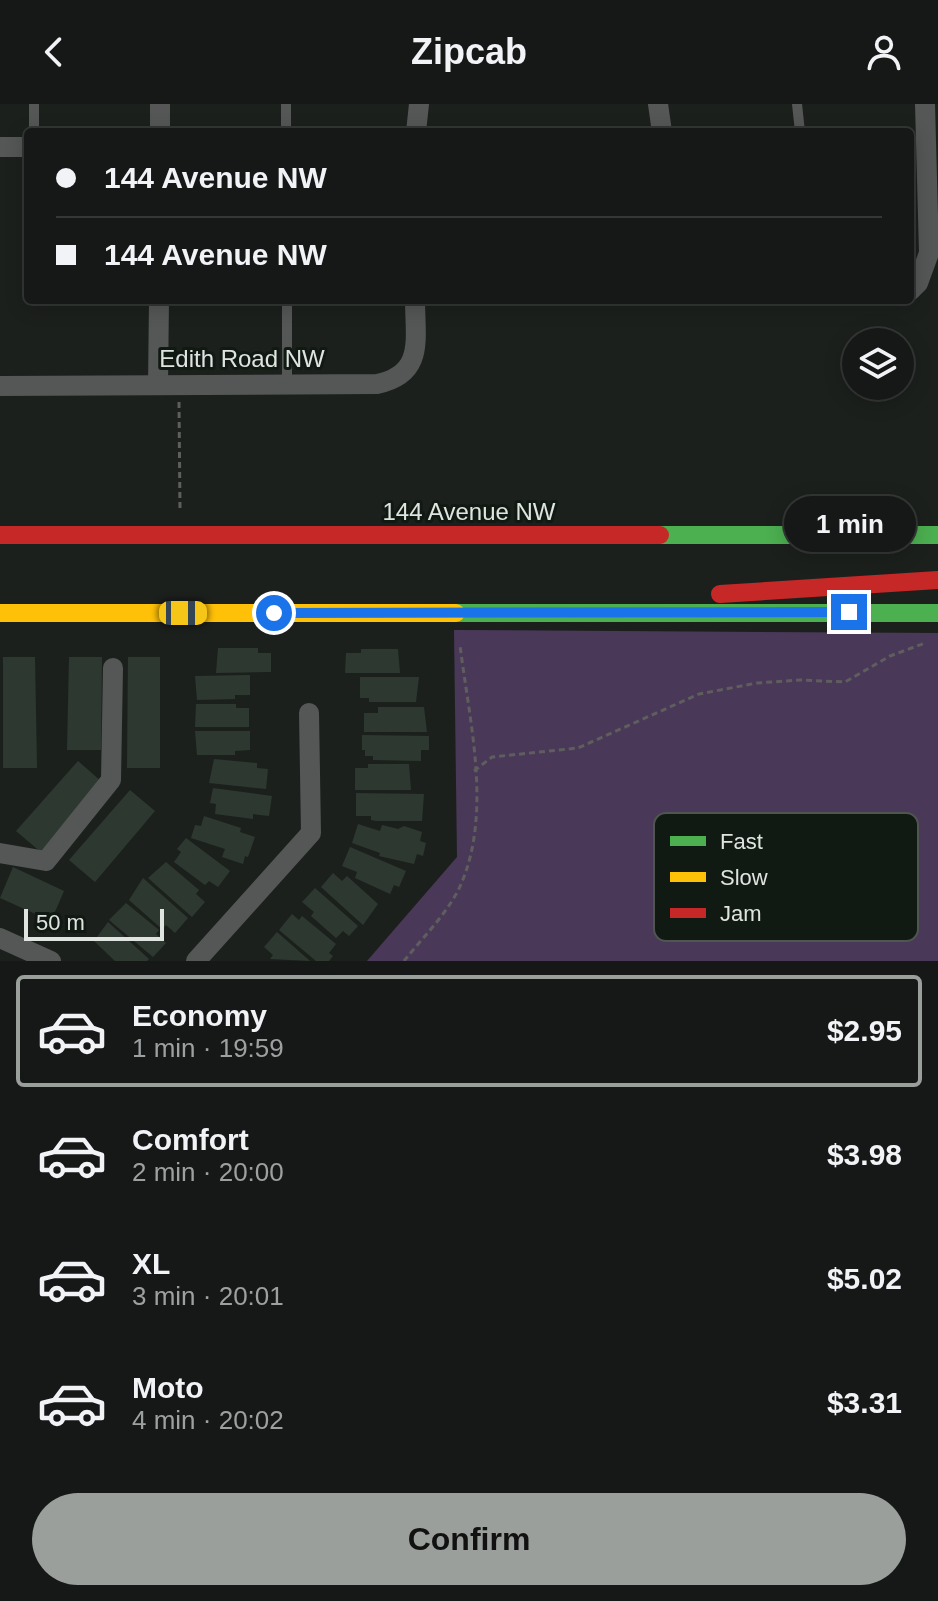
<!DOCTYPE html>
<html lang="en">
<head>
<meta charset="utf-8">
<style>
  :root { --surface:#151816; --page:#1e211f; --text:#f1f3f6; --muted:#9da0a1; --line:#343735; --accent:#9b9f9c }
  body { margin:0; font-family:Helvetica,sans-serif; background:var(--page); color:var(--text); height:100vh; display:flex; flex-direction:column; font-size:30px; white-space:nowrap }
  * { box-sizing:border-box; margin:0 }
  p { font-size:26px; color:var(--muted) }
  .icon { flex:none; width:44px; height:44px; fill:none; stroke:currentColor; stroke-width:2; stroke-linecap:round; stroke-linejoin:round }
  .map { position:relative; height:857px; overflow:hidden }
  .panel { display:flex; flex-direction:column; background:var(--surface); flex:1 }
  .panel>* { flex:none }
  .top-card { position:absolute; left:24px; top:24px; width:890px; height:176px; border-radius:8px; box-shadow:0 4px 20px #0003,0 0 0 2px var(--line); display:grid; align-content:center; height:176px; padding:0 32px; background:var(--surface) }
  .fabs { position:absolute; left:842px; top:224px; display:grid; gap:16px }
  .fabs a { display:grid; place-items:center; width:72px; height:72px; border-radius:50%; background:var(--surface); box-shadow:0 4px 20px #0003,0 0 0 2px var(--line); font-size:40px }
  .scale { position:absolute; left:24px; bottom:20px; width:140px; box-sizing:border-box; padding-left:8px; border:4px solid #dfe4e0; border-top:0; font-size:22px; line-height:28px; white-space:nowrap; color:#dfe4e0; -webkit-text-stroke:6px #111913; paint-order:stroke }
  .end { position:absolute; width:36px; height:36px; margin:-18px; border:10px solid #1a73e8; background:#fff; box-shadow:0 0 0 4px #fff }
  .from { border-radius:50% }
  .bubble { position:absolute; height:56px; border-radius:28px; background:var(--surface); box-shadow:0 4px 20px #0003,0 0 0 2px var(--line); font-size:26px; font-weight:800; line-height:56px; text-align:center }
  .car { position:absolute; width:24px; height:48px; margin:-24px -12px; border-radius:10px; box-shadow:0 0 6px 2px #0007; background:linear-gradient(#f5c518 24%,#345 0 40%,#f5c518 0 76%,#345 0 86%,#f5c518 0) }
  .top-card b { display:flex; align-items:center; gap:28px; height:76px; font-size:30px }
  .top-card b+b { border-top:2px solid var(--line) }
  .top-card i { width:20px; height:20px; background:var(--text) }
  ul { padding:14px 0 0; list-style:none }
  li { display:flex; align-items:center; gap:24px; height:112px; margin:0 16px 12px; padding:0 16px; border:4px solid transparent; border-radius:8px }
  li div { flex:1 }
  li b { display:block; font-size:30px }
  li em { font-style:normal; font-weight:800 }
  li.current { border-color:var(--accent) }
  li>.icon { width:72px; height:72px; stroke-width:1.5 }
  .cta { display:flex; gap:16px; margin-top:auto; padding:16px 32px }
  .cta a { flex:1; height:92px; border-radius:48px; background:var(--accent); color:#111; font-size:32px; font-weight:800; line-height:92px; text-align:center }
  header { display:flex; justify-content:space-between; align-items:center; height:104px; padding:0 32px; background:var(--surface); font-size:36px; font-weight:800 }
  .map>svg:first-child { display:block }
  .green { fill:#4a3858 }
  .building { fill:#2d3830 }
  .lines { fill:none; stroke-linecap:round; stroke-linejoin:round }
  .path { stroke:#5d5e5d; stroke-width:3; stroke-dasharray:6 4; stroke-linecap:butt }
  .lane { stroke:#545755; stroke-width:10 }
  .street { stroke:#545755; stroke-width:20 }
  .fast { stroke:#4caf50; stroke-width:18 }
  .slow { stroke:#ffc107; stroke-width:18 }
  .jam { stroke:#c62828; stroke-width:18 }
  .route { stroke:#1a73e8; stroke-width:10 }
  .labels { text-anchor:middle; stroke-width:6; stroke-linejoin:round; paint-order:stroke }
  .street-label { font-size:24px; fill:#dfe4e0; stroke:#111913 }
  .key { fill:#111913; stroke:#4f5650; stroke-width:2 }
  .key-label { font-size:22px; fill:#dfe4e0 }
</style>
</head>
<body>
<header><svg class="icon" aria-label="back" viewBox="0 0 24 24"><path d="M15 5l-7 7 7 7"/></svg>Zipcab<svg class="icon" aria-label="person" viewBox="0 0 24 24"><circle cx="12" cy="8" r="4"/><path d="M4 21q1-7 8-7t8 7"/></svg></header>
<div class="map">
<svg width="938" height="857" viewBox="0 0 938 857">
  <rect width="100%" height="100%" fill="#1c201d"/>
  <path class="green" d="M454,526L938,529V857H367L457,753Z"/>
  <g class="building">
    <path d="M218,544H258V549H271V568L216,569Z"/>
    <path d="M361,545H398L400,569H345L346,549H361Z"/>
    <path d="M3,553H35L37,664H3Z"/>
    <path d="M69,553H102L101,646H67Z"/>
    <path d="M128,553H160V664H127Z"/>
    <path d="M250,571V591H235V595L197,596L195,572Z"/>
    <path d="M360,573H419L416,598H369V594H360Z"/>
    <path d="M196,600H236V604H249V623H195Z"/>
    <path d="M378,603H424L427,628H364V609H378Z"/>
    <path d="M195,627H250V646L235,647V651H197Z"/>
    <path d="M362,631L429,632V646H421V657L373,656V652H365V646H362Z"/>
    <path d="M214,655L257,659V664L268,665L266,685L209,679Z"/>
    <path d="M78,657L102,678L42,749L16,727Z"/>
    <path d="M368,660H409L411,686H355V664H368Z"/>
    <path d="M213,684L272,692L269,712L253,710V715L215,710L216,700L210,699Z"/>
    <path d="M130,686L155,707L95,778L69,756Z"/>
    <path d="M356,689L424,690L422,717H376L371,716V712H356Z"/>
    <path d="M204,712L241,724L240,728L255,733L248,753L245,752L243,760L222,753L225,745L191,734L195,721L201,722Z"/>
    <path d="M358,720L380,727L382,721L398,725L404,722L422,728L420,737L426,739L423,752L417,750L414,760L379,752L380,749L352,739Z"/>
    <path d="M186,734L230,767L218,783L209,777L205,781L174,758L181,748L177,745Z"/>
    <path d="M350,743L406,767L399,783L394,781L390,790L355,774L357,768L342,762Z"/>
    <path d="M166,758L199,786L196,790L205,798L192,813L148,774Z"/>
    <path d="M13,763L64,787L51,817L0,794Z"/>
    <path d="M333,769L342,777L347,772L378,800L363,821L321,783Z"/>
    <path d="M143,774L188,814L175,829L166,821L162,825L129,796Z"/>
    <path d="M315,784L358,822L349,832L343,827L336,834L311,812L314,808L302,798Z"/>
    <path d="M126,799L159,826L156,830L166,839L153,853L109,816Z"/>
    <path d="M292,810L299,816L302,812L336,840L329,849L333,852L329,857H316L279,826Z"/>
    <path d="M108,818L149,855L147,857H115L94,837Z"/>
    <path d="M277,828L310,857L270,855L273,851L264,843Z"/>
  </g>
  <g class="lines">
    <g class="path">
      <path d="M179,298L180,406"/>
      <path d="M474,667L492,653L578,644L699,590L757,579L800,576L845,578L890,552L925,539"/>
      <path d="M404,857C423,833 450,807 462,778C492,705 469,616 460,541"/>
    </g>
    <g class="lane">
      <path d="M34,0V28"/>
      <path d="M286,0V28"/>
      <path d="M797,0L800,28"/>
      <path d="M287,196V281"/>
    </g>
    <g class="street">
      <path d="M658,0L662,28"/>
      <path d="M160,28V0"/>
      <path d="M416,28L419,0"/>
      <path d="M0,43H28"/>
      <path d="M910,187L918,179L929,149L925,0"/>
      <path d="M158,281L159,196"/>
      <path d="M0,282L377,280C425,270 415,235 415,196"/>
      <path d="M0,749L46,757L111,676L113,564"/>
      <path d="M0,834L51,857"/>
      <path d="M196,857L311,729L309,609"/>
    </g>
    <g class="fast">
      <path d="M660,431H938"/>
      <path d="M456,509H938"/>
    </g>
    <path class="slow" d="M0,509H456"/>
    <g class="jam">
      <path d="M0,431H660"/>
      <path d="M720,490L938,476"/>
    </g>
  </g>
  <g class="lines">
    <path class="route" d="M274,509L849,508"/>
  </g>
  <g class="labels">
    <g class="street-label">
      <text x="242" y="263">Edith Road NW</text>
      <text x="469" y="416">144 Avenue NW</text>
    </g>
  </g>
  <rect x="654" y="709" width="264" height="128" rx="12" class="key"/>
  <rect x="670" y="732" width="36" height="10" fill="#4caf50"/>
  <rect x="670" y="768" width="36" height="10" fill="#ffc107"/>
  <rect x="670" y="804" width="36" height="10" fill="#c62828"/>
  <g class="key-label">
    <text x="720" y="745">Fast</text>
    <text x="720" y="781">Slow</text>
    <text x="720" y="817">Jam</text>
  </g>
</svg>
<div class="fabs">
<a><svg class="icon" aria-label="layers" viewBox="0 0 24 24"><path d="M12 4l9 5-9 5-9-5zM3 14l9 5 9-5"/></svg></a>
</div>
<div class="scale">50 m</div>
<i class="end from" style="left:274px;top:509px"></i>
<i class="end" style="left:849px;top:508px"></i>
<div class="bubble" style="left:784px;top:392px;width:132px">1 min</div>
<i class="car" style="left:183px;top:509px;rotate:90deg"></i>
<div class="top-card">
<b><i class="from"></i>144 Avenue NW</b>
<b><i></i>144 Avenue NW</b>
</div>
</div>
<section class="panel">
<ul>
<li class="current"><svg class="icon" aria-label="car" viewBox="0 0 24 24"><path d="M5 17H2v-5l4-1 3-4h7l3 4 3 1v5h-3M9 17h6M6 11h13"/><circle cx="7" cy="17" r="2"/><circle cx="17" cy="17" r="2"/></svg><div><b>Economy</b><p>1 min · 19:59</p></div><em>$2.95</em></li>
<li><svg class="icon" aria-label="car" viewBox="0 0 24 24"><path d="M5 17H2v-5l4-1 3-4h7l3 4 3 1v5h-3M9 17h6M6 11h13"/><circle cx="7" cy="17" r="2"/><circle cx="17" cy="17" r="2"/></svg><div><b>Comfort</b><p>2 min · 20:00</p></div><em>$3.98</em></li>
<li><svg class="icon" aria-label="car" viewBox="0 0 24 24"><path d="M5 17H2v-5l4-1 3-4h7l3 4 3 1v5h-3M9 17h6M6 11h13"/><circle cx="7" cy="17" r="2"/><circle cx="17" cy="17" r="2"/></svg><div><b>XL</b><p>3 min · 20:01</p></div><em>$5.02</em></li>
<li><svg class="icon" aria-label="car" viewBox="0 0 24 24"><path d="M5 17H2v-5l4-1 3-4h7l3 4 3 1v5h-3M9 17h6M6 11h13"/><circle cx="7" cy="17" r="2"/><circle cx="17" cy="17" r="2"/></svg><div><b>Moto</b><p>4 min · 20:02</p></div><em>$3.31</em></li>
</ul>
<div class="cta"><a>Confirm</a></div>
</section>
</body>
</html>
